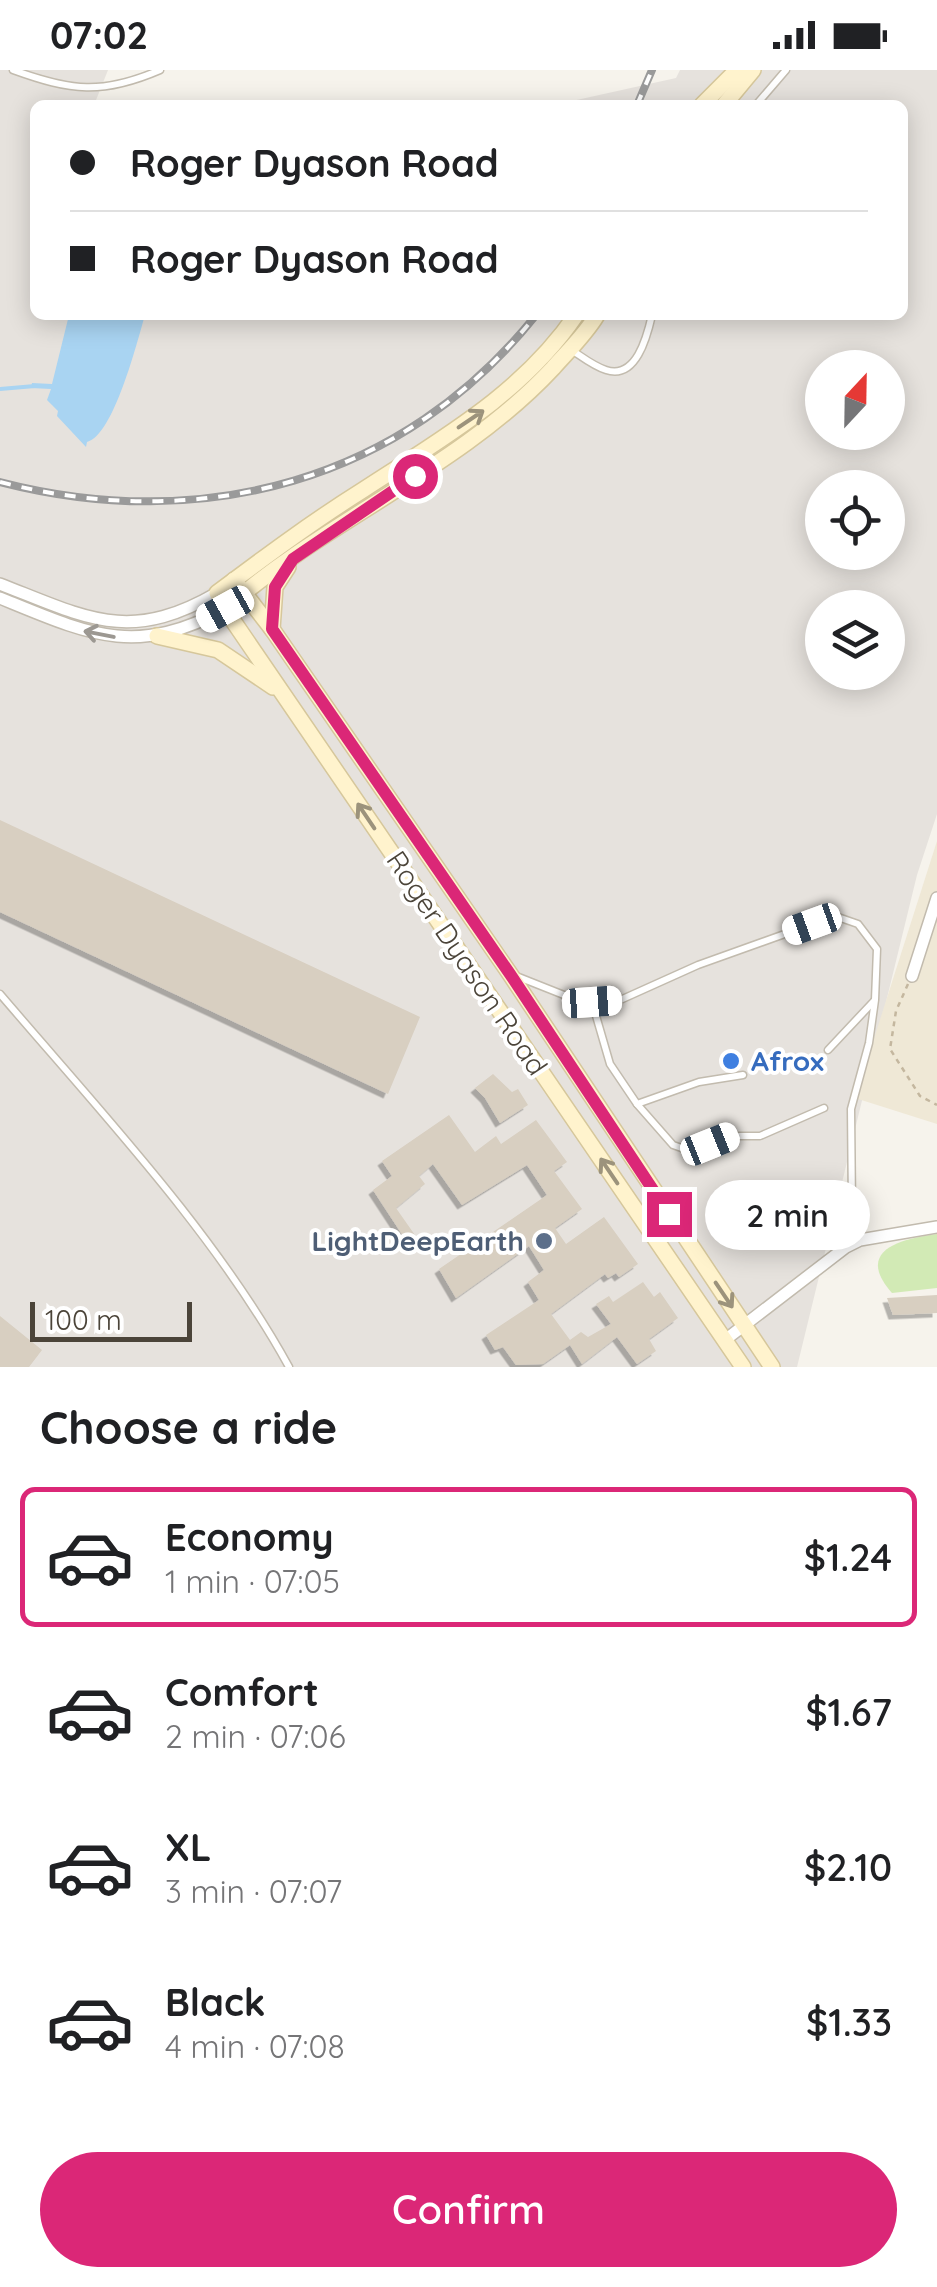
<!DOCTYPE html>
<html lang="en">
<head>
<meta charset="utf-8">
<style>
  :root { --surface:#fff; --page:#f6f6f6; --text:#202124; --muted:#757577; --line:#e0e0e0; --accent:#db2777 }
  body { margin:0; font-family:Quicksand,sans-serif; background:var(--page); color:var(--text); height:100vh; display:flex; flex-direction:column; font-size:38px; white-space:nowrap }
  * { box-sizing:border-box; margin:0 }
  p { font-size:32px; color:var(--muted) }
  .icon { flex:none; width:55px; height:55px; fill:none; stroke:currentColor; stroke-width:2; stroke-linecap:round; stroke-linejoin:round }
  .map { position:relative; height:1297px; overflow:hidden }
  .panel { display:flex; flex-direction:column; background:var(--surface); flex:1 }
  .panel>* { flex:none }
  .guide { position:absolute; left:30px; top:30px; width:878px; height:220px; border-radius:15px; box-shadow:0 5px 25px #0003; display:grid; align-content:center; height:220px; padding:0 40px; background:var(--surface) }
  .needle { width:65px; rotate:22deg }
  .controls { position:absolute; left:805px; top:280px; display:grid; gap:20px }
  .controls a { display:grid; place-items:center; width:100px; height:100px; border-radius:50%; background:var(--surface); box-shadow:0 5px 25px #0003; font-size:50px }
  .scale { position:absolute; left:30px; bottom:25px; width:162px; box-sizing:border-box; padding-left:10px; border:5px solid #4b4439; border-top:0; font-size:28px; line-height:35px; white-space:nowrap; color:#4b4439; -webkit-text-stroke:8px #fff; paint-order:stroke }
  .end { position:absolute; width:45px; height:45px; margin:-22px; border:12px solid #db2777; background:#fff; box-shadow:0 0 0 5px #fff }
  .from { border-radius:50% }
  .bubble { position:absolute; height:70px; border-radius:35px; background:var(--surface); box-shadow:0 5px 25px #0003; font-size:32px; font-weight:600; line-height:70px; text-align:center }
  .car { position:absolute; width:30px; height:60px; margin:-30px -15px; border-radius:12px; box-shadow:0 0 8px 2px #0007; background:linear-gradient(#fff 24%,#345 0 40%,#fff 0 76%,#345 0 86%,#fff 0) }
  .guide b { display:flex; align-items:center; gap:35px; height:95px; font-size:38px }
  .guide b+b { border-top:2px solid var(--line) }
  .guide i { width:25px; height:25px; background:var(--text) }
  ul { padding:0; list-style:none }
  li { display:flex; align-items:center; gap:30px; height:140px; margin:0 20px 15px; padding:0 20px; border:5px solid transparent; border-radius:15px }
  li div { flex:1 }
  li b { display:block; font-size:38px }
  li em { font-style:normal; font-weight:600 }
  li.current { border-color:var(--accent) }
  li>.icon { width:90px; height:90px; stroke-width:1.5 }
  h2 { padding:0 40px; font-size:45px; line-height:120px }
  .primary-button { display:flex; gap:20px; margin-top:auto; padding:20px 40px }
  .primary-button a { flex:1; height:115px; border-radius:60px; background:var(--accent); color:#fff; font-size:40px; font-weight:600; line-height:115px; text-align:center }
  .status { display:flex; justify-content:space-between; align-items:center; height:70px; padding:0 50px; background:var(--surface); direction:ltr }
  .status svg { height:28px; fill:currentColor }
  .map>svg:first-child { display:block }
  .industrial { fill:#e6e2dd; fill-rule:evenodd }
  .education { fill:#efe8d6 }
  .green { fill:#d2eab5 }
  .water { fill:#a9d4f2 }
  .lines { fill:none; stroke-linecap:round; stroke-linejoin:round }
  .stream { stroke:#a9d4f2; stroke-width:4 }
  .building { fill:#d8cfc1; filter:url(#shadow) }
  .lane-casing { stroke:#c2bbae; stroke-width:9 }
  .street-casing { stroke:#c2bbae; stroke-width:14 }
  .secondary-casing { stroke:#d6c79b; stroke-width:18 }
  .path { stroke:#c4b79f; stroke-width:2.5; stroke-dasharray:5 5; stroke-linecap:butt }
  .lane { stroke:#fff; stroke-width:6 }
  .street { stroke:#fff; stroke-width:11 }
  .secondary { stroke:#fff3cd; stroke-width:15 }
  .rail-casing { stroke:#9a9a9a; stroke-width:8 }
  .rail { stroke:#fff; stroke-width:4; stroke-dasharray:11; stroke-linecap:butt }
  .oneway { stroke:#9c937c }
  .oneway2 { stroke:#9c9892 }
  .route { stroke:#db2777; stroke-width:12 }
  .shop-dot { fill:#3f7fe0; stroke:#fff; stroke-width:4 }
  .service-dot { fill:#5c6f8a; stroke:#fff; stroke-width:4 }
  .labels { text-anchor:middle; stroke-width:8; stroke-linejoin:round; paint-order:stroke }
  .street-label { font-size:28px; fill:#4b4439; stroke:#fff }
  .shop-label { font-size:28px; font-weight:bold; fill:#366cbe; stroke:#fff; text-anchor:start }
  .service-label { font-size:28px; font-weight:bold; fill:#4e5e75; stroke:#fff; text-anchor:end }
</style>
</head>
<body>
<div class="status"><b>07:02</b><svg viewBox="0 0 49 12"><path d="M0 12V9h3v3zM5 12V6h3v6zM10 12V3h3v9zM15 12V0h3v12zM26 1h20v11H26zM47 4h2v5h-2z"/></svg></div>
<div class="map">
<svg width="937" height="1297" viewBox="0 0 937 1297">
  <defs>
    <filter id="shadow"><feDropShadow dx="-4.5" dy="4.5" stdDeviation="0" flood-color="#0004"/></filter>
  </defs>
  <rect width="100%" height="100%" fill="#f6f3ec"/>
  <path class="industrial" d="M0,0H108L94,35H35V245H902V35H554L676,8L680,0H937V744L917,805L797,1297H0ZM822,298H888V362H822ZM822,418H888V482H822ZM822,538H888V602H822Z"/>
  <path class="education" d="M937,771V1054L855,1028Z"/>
  <path class="green" d="M937,1164V1218L892,1223C854,1180 901,1169 937,1164Z"/>
  <path class="water" d="M69,245H145C137,272 114,365 87,372L86,377L57,346L58,341L47,330L51,319L31,318L32,313L52,314Z"/>
  <g class="lines">
    <path class="stream" d="M0,319L35,316"/>
  </g>
  <g class="building">
    <path d="M0,750L420,947L388,1024L0,842Z"/>
    <path d="M493,1004L512,1022L518,1019L528,1035L500,1053L485,1028L475,1018Z"/>
    <path d="M449,1045L475,1082L496,1066L501,1074L536,1050L567,1092L554,1101L582,1139L555,1158L566,1174L604,1147L638,1194L619,1207L616,1203L608,1208L605,1204L551,1244L570,1270L581,1262L588,1267L611,1254L596,1234L609,1226L613,1232L643,1212L654,1227L660,1222L678,1248L649,1269L656,1281L637,1294L617,1267L582,1294L570,1275L543,1294L516,1295L503,1277L495,1280L486,1265L539,1230L528,1212L544,1200L529,1176L456,1228L439,1199L547,1125L527,1095L462,1135L433,1094L419,1106L425,1114L396,1138L417,1168L409,1175L373,1120L392,1106L382,1091Z"/>
    <path d="M937,1225V1243L893,1245L887,1228Z"/>
    <path d="M0,1246L42,1280L29,1297H0Z"/>
  </g>
  <g class="lines">
    <defs>
      <g id="lane">
        <path d="M13,0C71,21 102,25 160,0"/>
        <path d="M756,35L786,0"/>
        <path d="M570,279C581,286 593,296 606,300C636,310 647,267 652,245"/>
        <path d="M516,906L579,931H618L698,895L835,846L858,854L877,879L875,930L869,973L851,1039L852,1138"/>
        <path d="M0,924C99,1040 216,1164 289,1297"/>
        <path d="M592,932L610,994L637,1034L699,1012L743,1005"/>
        <path d="M828,980L874,931"/>
        <path d="M637,1034L673,1075L690,1081L729,1066H760L824,1038"/>
      </g>
      <g id="street">
        <path d="M0,514C87,548 129,574 217,523"/>
        <path d="M0,528C88,564 135,588 225,539"/>
        <path d="M912,906L937,828"/>
        <path d="M725,1270L846,1177L860,1170L937,1157"/>
      </g>
      <g id="secondary">
        <path d="M702,35L737,0"/>
        <path d="M724,35L753,0"/>
        <path d="M576,245C522,324 441,369 363,420C312,452 265,487 217,523L225,539L743,1297"/>
        <path d="M234,510L272,559L510,904L772,1297"/>
        <path d="M225,539C327,449 460,398 553,298C568,281 585,265 597,245"/>
        <path d="M272,559L275,517L288,497"/>
        <path d="M157,566L218,580L273,617"/>
      </g>
    </defs>
    <use href="#lane" class="lane-casing"/>
    <use href="#street" class="street-casing"/>
    <use href="#secondary" class="secondary-casing"/>
    <path class="path" d="M908,914L896,941L890,979L920,1026L937,1035"/>
    <use href="#lane" class="lane"/>
    <use href="#street" class="street"/>
    <use href="#secondary" class="secondary"/>
    <defs>
      <g id="rail">
        <path d="M637,35L652,0"/>
        <path d="M0,412C202,464 403,412 536,245"/>
      </g>
    </defs>
    <use href="#rail" class="rail-casing"/>
    <use href="#rail" class="rail"/>
  </g>
  <defs><path id="oneway-shaft" d="M-6 0H5M1.5-3L5.5 0L1.5 3" fill="none" stroke-width="1.6" stroke-linecap="round" stroke-linejoin="round" transform="scale(2.5)"/></defs>
  <g class="oneway">
    <use href="#oneway-shaft" transform="translate(471 349) rotate(-34)"/>
    <use href="#oneway-shaft" transform="translate(366 746) rotate(-124)"/>
    <use href="#oneway-shaft" transform="translate(609 1101) rotate(-124)"/>
    <use href="#oneway-shaft" transform="translate(724 1225) rotate(56)"/>
  </g>
  <use class="oneway2" href="#oneway-shaft" transform="translate(99 564) rotate(-169)"/>
  <g class="lines">
    <path class="route" d="M415,406L293,489L275,517L272,559L510,904L669,1144"/>
  </g>
  <circle class="shop-dot" cx="731" cy="991" r="10"/>
  <circle class="service-dot" cx="544" cy="1171" r="10"/>
  <g class="labels">
    <g class="street-label">
      <text transform="translate(467 893) rotate(56)" y="10">Roger Dyason Road</text>
    </g>
    <g class="shop-label">
      <text x="751" y="1001">Afrox</text>
    </g>
    <g class="service-label">
      <text x="524" y="1181">LightDeepEarth</text>
    </g>
  </g>
</svg>
<div class="controls">
<a><svg class="needle" viewBox="-14 -14 28 28"><path d="M0-13l5 13h-10z" fill="#e53935"/><path d="M0 13l5-13h-10z" fill="#757577"/></svg></a>
<a><svg class="icon" aria-label="locate" viewBox="0 0 24 24"><circle cx="12" cy="12" r="6"/><path d="M12 2v4M12 18v4M2 12h4M18 12h4"/></svg></a>
<a><svg class="icon" aria-label="layers" viewBox="0 0 24 24"><path d="M12 4l9 5-9 5-9-5zM3 14l9 5 9-5"/></svg></a>
</div>
<div class="scale">100 m</div>
<i class="end from" style="left:415px;top:406px"></i>
<i class="end" style="left:669px;top:1144px"></i>
<div class="bubble" style="left:705px;top:1110px;width:165px">2 min</div>
<i class="car" style="left:225px;top:539px;rotate:241deg"></i>
<i class="car" style="left:812px;top:854px;rotate:250deg"></i>
<i class="car" style="left:592px;top:932px;rotate:86deg"></i>
<i class="car" style="left:710px;top:1074px;rotate:68deg"></i>
<div class="guide">
<b><i class="from"></i>Roger Dyason Road</b>
<b><i></i>Roger Dyason Road</b>
</div>
</div>
<section class="panel">
<h2>Choose a ride</h2>
<ul>
<li class="current"><svg class="icon" aria-label="car" viewBox="0 0 24 24"><path d="M5 17H2v-5l4-1 3-4h7l3 4 3 1v5h-3M9 17h6M6 11h13"/><circle cx="7" cy="17" r="2"/><circle cx="17" cy="17" r="2"/></svg><div><b>Economy</b><p>1 min · 07:05</p></div><em>$1.24</em></li>
<li><svg class="icon" aria-label="car" viewBox="0 0 24 24"><path d="M5 17H2v-5l4-1 3-4h7l3 4 3 1v5h-3M9 17h6M6 11h13"/><circle cx="7" cy="17" r="2"/><circle cx="17" cy="17" r="2"/></svg><div><b>Comfort</b><p>2 min · 07:06</p></div><em>$1.67</em></li>
<li><svg class="icon" aria-label="car" viewBox="0 0 24 24"><path d="M5 17H2v-5l4-1 3-4h7l3 4 3 1v5h-3M9 17h6M6 11h13"/><circle cx="7" cy="17" r="2"/><circle cx="17" cy="17" r="2"/></svg><div><b>XL</b><p>3 min · 07:07</p></div><em>$2.10</em></li>
<li><svg class="icon" aria-label="car" viewBox="0 0 24 24"><path d="M5 17H2v-5l4-1 3-4h7l3 4 3 1v5h-3M9 17h6M6 11h13"/><circle cx="7" cy="17" r="2"/><circle cx="17" cy="17" r="2"/></svg><div><b>Black</b><p>4 min · 07:08</p></div><em>$1.33</em></li>
</ul>
<div class="primary-button"><a>Confirm</a></div>
</section>
</body>
</html>
